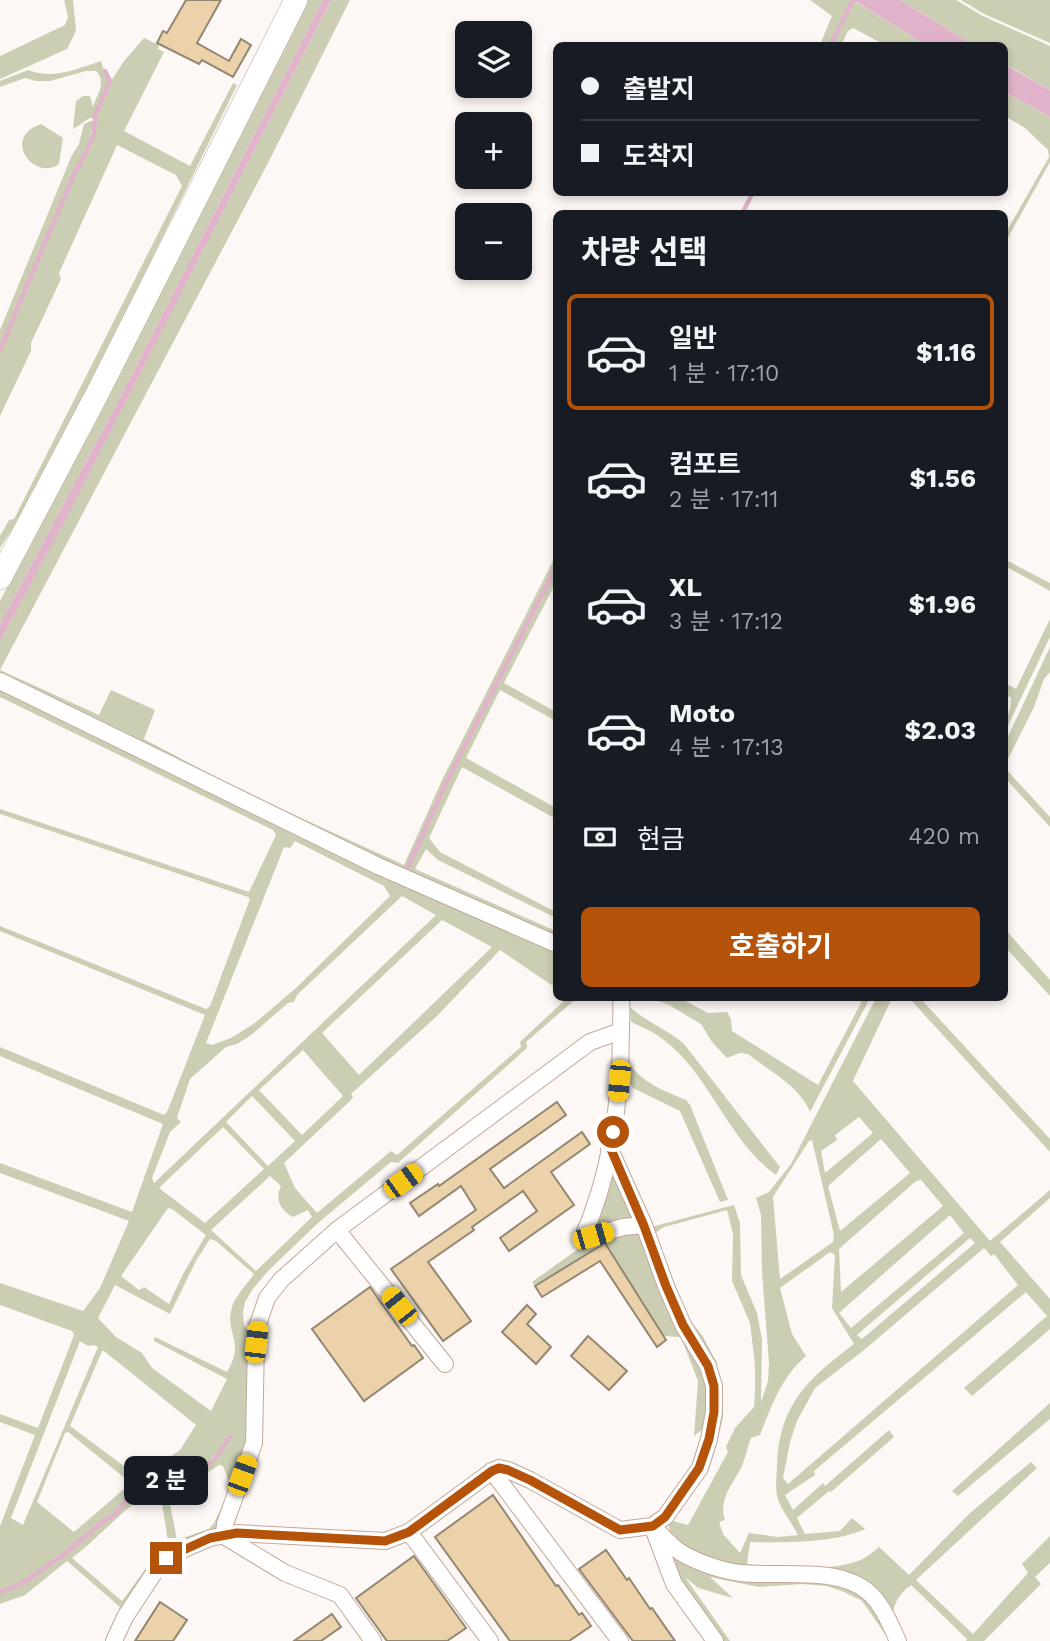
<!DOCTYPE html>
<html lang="ko">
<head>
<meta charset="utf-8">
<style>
  :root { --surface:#171b24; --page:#20242c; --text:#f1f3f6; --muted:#9ea1a6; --line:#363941; --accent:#b45309 }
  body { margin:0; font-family:"Work Sans","Noto Sans KR",sans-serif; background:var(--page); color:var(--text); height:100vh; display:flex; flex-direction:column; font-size:26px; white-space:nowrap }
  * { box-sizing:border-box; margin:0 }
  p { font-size:23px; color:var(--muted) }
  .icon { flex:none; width:38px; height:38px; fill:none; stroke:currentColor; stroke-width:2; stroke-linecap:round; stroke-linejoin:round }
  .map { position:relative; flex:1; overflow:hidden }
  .sheet { position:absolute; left:553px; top:210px; width:455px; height:791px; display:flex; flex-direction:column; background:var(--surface); border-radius:10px; box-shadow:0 4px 10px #0003 }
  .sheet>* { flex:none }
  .top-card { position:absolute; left:553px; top:42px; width:455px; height:154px; border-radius:10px; box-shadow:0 4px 10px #0003; display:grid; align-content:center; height:154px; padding:0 28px; background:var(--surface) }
  .controls { position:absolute; left:455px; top:21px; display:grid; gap:14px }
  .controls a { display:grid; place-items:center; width:77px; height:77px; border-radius:10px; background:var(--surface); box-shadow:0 4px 10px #0003; font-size:35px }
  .end { position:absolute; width:32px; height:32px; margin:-16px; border:9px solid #b45309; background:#fff; box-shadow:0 0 0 4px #fff }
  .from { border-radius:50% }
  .bubble { position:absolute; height:49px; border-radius:10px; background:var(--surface); box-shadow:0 4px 10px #0003; font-size:23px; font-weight:700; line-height:49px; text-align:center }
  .car { position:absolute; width:21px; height:42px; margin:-21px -10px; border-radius:9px; box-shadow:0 0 5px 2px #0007; background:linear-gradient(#f5c518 24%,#345 0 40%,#f5c518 0 76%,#345 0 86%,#f5c518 0) }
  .top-card b { display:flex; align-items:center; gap:24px; height:66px; font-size:26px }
  .top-card b+b { border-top:2px solid var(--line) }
  .top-card i { width:18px; height:18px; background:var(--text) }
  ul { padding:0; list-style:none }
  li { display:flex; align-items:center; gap:21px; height:116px; margin:0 14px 10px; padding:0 14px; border:4px solid transparent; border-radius:10px }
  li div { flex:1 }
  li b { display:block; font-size:26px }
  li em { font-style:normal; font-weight:700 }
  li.active { border-color:var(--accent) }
  li>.icon { width:63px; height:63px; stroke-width:1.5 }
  h2 { padding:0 28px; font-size:32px; line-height:84px }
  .pay { display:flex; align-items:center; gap:18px; height:77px; padding:0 28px; font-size:26px }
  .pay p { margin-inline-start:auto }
  .cta { display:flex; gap:14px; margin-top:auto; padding:14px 28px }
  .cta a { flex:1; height:80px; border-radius:10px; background:var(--accent); color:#fff; font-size:28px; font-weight:700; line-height:80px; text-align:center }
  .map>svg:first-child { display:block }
  .green { fill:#cbceb3; fill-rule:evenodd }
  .water { fill:#e0b3ca }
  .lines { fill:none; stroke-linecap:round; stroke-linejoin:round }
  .stream { stroke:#e0b3ca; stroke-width:4.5 }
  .building { fill:#ebd2aa; stroke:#938772; stroke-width:2 }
  .street-casing { stroke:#c1a99c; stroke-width:18 }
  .secondary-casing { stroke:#c1a99c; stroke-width:24 }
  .street { stroke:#fff; stroke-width:16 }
  .secondary { stroke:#fff; stroke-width:23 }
  .route { stroke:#b45309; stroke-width:9 }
</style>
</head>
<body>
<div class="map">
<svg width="1050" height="1641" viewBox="0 0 1050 1641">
  <rect width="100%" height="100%" fill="#fdf8f5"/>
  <g class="green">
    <path d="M64,0H73L76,31L67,49L0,79V56L65,25L68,17Z"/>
    <path d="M307,0H323L124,390L0,624V601L89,432Z"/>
    <path d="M331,0H350L268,163L0,670L99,715L111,690L155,710L144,739L244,792L404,865L442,780L556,555V564L445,782L407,867H409L447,783L556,569V587L554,586L504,683L556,712V721L500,690L466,758L556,808V819L462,767L429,838L440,852L556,912V918L438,860L426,849L415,869L556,931V938L405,871L0,675V641L136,381Z"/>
    <path d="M810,0H851L829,45H820L832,16Z"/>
    <path d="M900,0H956L983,16L1050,46V90L1005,64L1004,46L974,45Z"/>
    <path d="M961,0H1050V43L984,14Z"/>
    <path d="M854,1L926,45H885L853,28L848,31L841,45L832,46Z"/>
    <path d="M144,38L159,45L158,49L164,52L124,131L190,166L233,83L237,85L93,379L21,516L0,548V536L9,520L14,519L182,186L176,175L117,145L59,273L61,279L31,343V351L0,416V352L75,174L90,149L95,133L96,115L111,81L124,61Z"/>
    <path d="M101,61L108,82L96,109L94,118H90L73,129L76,101L83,96H90L93,107C97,95 107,82 96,71H86L50,81H36L25,78L0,87V81L28,70C53,80 76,69 101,61Z"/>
    <path d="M1005,92L1050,117V162L1005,243V234L1049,157L1048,150L1025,128L1005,116Z"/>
    <path d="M90,121L94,122L87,148L73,173L0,346V330L72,155L79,144L84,124Z"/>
    <path d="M41,124L63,138L59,164C35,182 0,138 41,124Z"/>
    <path d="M1004,559L1050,583V591L1005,566Z"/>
    <path d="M1050,619V637L1005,732C1004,720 1012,710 1011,698L1005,694V683L1016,689Z"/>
    <path d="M1050,647V672L1044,679L1034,707L1005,765V743Z"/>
    <path d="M0,688L556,953V988L500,950L437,1016L351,1094L353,1097L350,1101L284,1163L295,1188L317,1213L391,1151L397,1155L521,1047L520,1042L567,998H577L526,1042L527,1048L398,1163L391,1162L318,1223L268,1271L252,1290L245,1302L243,1312L244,1326L252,1333L251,1442L239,1477L215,1531L179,1544L109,1641H105L120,1607L67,1561L25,1595L0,1604V1595L25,1583L63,1557L106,1520L116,1516L133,1495L166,1478L205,1468L216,1461L231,1437L229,1436L222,1449L204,1465L165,1475L132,1493L115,1514L104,1519L61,1555L23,1581L0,1592V1526L35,1435L0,1422V1414L38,1428L74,1335L72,1331L0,1305V1283L83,1311L100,1288L129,1221L0,1173V1163L132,1212L163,1124L0,1056V1047L164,1115L167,1112L205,1015L0,931V926L206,1009L210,1006L250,899L248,897L0,814V809L249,892L276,835L273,830L0,697ZM295,841L384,886L390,896L297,987L255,1023L231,1038L212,1045L206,1043L284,847L290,848ZM402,896L436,915L154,1183L152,1178L170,1132L181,1122L177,1118L190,1079L226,1047L237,1044L251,1035L288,1003L294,1002L297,995ZM442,920L492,947L359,1075L322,1033ZM303,1050L343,1096L302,1135L259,1090ZM252,1096L295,1141L268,1166L226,1122ZM223,1127L264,1169L205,1223L159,1188ZM270,1176L281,1186C274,1200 281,1210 293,1217L308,1210L312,1217L256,1271L211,1230ZM168,1208L172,1209L206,1235L183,1274L169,1304L144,1287L139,1290L121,1276ZM210,1239L216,1241L254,1274C247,1284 236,1295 232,1307C224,1334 246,1340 227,1372L155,1337L154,1341L227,1379L211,1411L152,1368L142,1353L116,1337L98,1318L115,1285L170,1314L197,1259ZM80,1341L88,1346L94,1345L98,1347L23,1525L11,1518ZM102,1351H104L196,1425L180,1450L140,1478L70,1426ZM68,1432L131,1483L74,1532L37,1502L65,1433ZM219,1465L223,1466L231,1487L214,1523L209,1529L177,1540L166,1483L187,1475L207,1473ZM151,1492H160L168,1541L152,1560L122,1601L72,1558C100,1537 122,1509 151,1492Z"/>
    <path d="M1005,768L1050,817V827L1005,778Z"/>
    <path d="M1005,929L1050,980V996L1005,947Z"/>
    <path d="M650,998H680L708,1013L727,1012L731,1019L732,1031L818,1085L861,1003L859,998H870L810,1112C799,1085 770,1072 748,1054L740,1053L727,1058L712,1042L701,1024L669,1005Z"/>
    <path d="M876,998H892L853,1081L990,1241L1050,1190V1198L1000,1242L1050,1299V1329L972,1396L964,1388L1047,1316L1026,1292L814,1471L815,1475L785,1495L793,1510L823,1483L825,1486L889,1430L894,1437L831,1492L829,1491L797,1518L805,1534L840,1531L852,1518L865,1529C836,1543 782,1543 750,1542L747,1564C777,1568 840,1573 866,1557C871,1554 875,1550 879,1547L909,1575L970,1513L1031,1462L1037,1468L916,1580L973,1634L1028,1573L1022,1564L1050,1536V1563L1035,1577L1041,1584L984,1641H966L967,1639L911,1585C898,1594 893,1605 892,1621L869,1587L750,1569L693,1555L671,1536L667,1519L694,1479L718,1405L651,1227L734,1205L740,1223L741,1275L757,1313L762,1339L761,1402L768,1381L769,1363L762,1272L761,1215L756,1198L769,1192L791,1164ZM859,1117L873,1133L825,1173L821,1151L837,1140L835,1135ZM881,1139L910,1173L840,1231L828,1186ZM812,1140L834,1235L833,1242L780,1279L773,1197L809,1141ZM921,1180L943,1206L841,1292L839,1249L916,1181ZM727,1210L733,1234L732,1281L750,1323L755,1365V1393L754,1407L735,1428L726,1447L728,1452L688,1525L673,1521L677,1511L713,1457L723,1417L721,1388L716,1361L702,1335L688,1318L655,1233L664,1227ZM950,1215L964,1233L851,1328L839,1313ZM970,1238L975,1243L862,1339L857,1335ZM984,1248L991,1256L994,1254L1018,1285L788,1484L783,1478L790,1442L797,1421L815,1388L864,1350ZM830,1252L835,1255L832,1308L854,1344C809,1378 780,1403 777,1463C777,1474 775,1485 777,1496C780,1509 792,1523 798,1535L778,1537L749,1533L740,1553L723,1534L719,1522L725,1520C718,1499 733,1484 742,1466C746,1457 747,1447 751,1438L760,1435C771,1407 782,1376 806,1356L792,1334L780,1288Z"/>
    <path d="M909,998H920L1050,1139V1152Z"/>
    <path d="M630,1007C646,1022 667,1029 684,1044L780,1167L776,1175C728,1141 711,1076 664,1040C654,1032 642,1027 631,1022Z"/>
    <path d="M628,1062C643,1084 663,1090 686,1100L690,1105L728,1200L720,1202L680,1111L633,1088L627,1080Z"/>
    <path d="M612,1160L633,1220L589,1234Z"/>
    <path d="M639,1231L703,1369L707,1385V1426L694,1436L698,1381L681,1337L663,1336L605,1242L535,1286L532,1282L585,1244Z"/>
    <path d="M1050,1403V1419L958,1496L952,1491Z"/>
    <path d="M661,1537L688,1560L843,1583L872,1602L890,1641L862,1601L844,1592L827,1586L802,1584L759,1587L710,1577L733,1598L698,1588L685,1577L730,1641H720L676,1581Z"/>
  </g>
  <g class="water">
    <path d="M323,0H331L71,509L0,641V624L124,390Z"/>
    <path d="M853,0H900L974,45H926Z"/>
    <path d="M1004,64L1050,90V117L1005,92Z"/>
  </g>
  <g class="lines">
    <g class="stream">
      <path d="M830,46L853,0"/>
      <path d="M742,214L753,192"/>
      <path d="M0,350L74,174L88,148L94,133L95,115L110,81L105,71"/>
      <path d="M408,867L446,783L556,567"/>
      <path d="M0,1593L24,1582L62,1556L105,1520L115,1515L132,1493L166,1476L205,1466L215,1459L230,1437"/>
    </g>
  </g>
  <g class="building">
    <path d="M186,0H221L197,43L229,61L241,39L251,45L233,77L202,60L199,64L157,43L163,31L167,33Z"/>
    <path d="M557,1102L566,1115L490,1169L504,1188L582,1132L590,1144L551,1172L574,1205L509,1251L500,1238L537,1211L523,1191L472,1227L474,1230L428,1262L471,1321L443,1341L391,1269L476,1210L461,1186L419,1216L410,1203L438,1184L439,1186Z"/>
    <path d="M605,1243L666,1340L657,1347L600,1261L542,1297L535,1286Z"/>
    <path d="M370,1287L412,1346L414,1345L423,1358L364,1401L312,1329Z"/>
    <path d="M527,1305L536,1314L527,1324L551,1347L536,1364L502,1332Z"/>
    <path d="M588,1336L627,1371L609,1390L571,1356Z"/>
    <path d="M493,1495L556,1586L558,1585L579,1615L582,1613L591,1626L569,1641H510L435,1537Z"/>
    <path d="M606,1550L627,1580L629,1578L650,1609L652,1608L675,1641H633L579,1569Z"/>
    <path d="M414,1556L466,1628L447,1641H387L356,1598Z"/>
    <path d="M160,1602L187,1620L173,1641H135Z"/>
    <path d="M332,1614L341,1627L321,1641H294Z"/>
  </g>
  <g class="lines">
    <defs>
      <g id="street">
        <path d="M0,681L378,866L556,944"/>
        <path d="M621,998C622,1008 621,1019 621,1030C621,1100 611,1174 582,1239L623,1227L644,1225"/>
        <path d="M337,1230L445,1364"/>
        <path d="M492,1471L620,1641"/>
        <path d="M652,1526C661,1534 670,1545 680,1552C696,1562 722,1571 741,1573C778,1577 836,1566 867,1591C882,1603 890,1624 898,1641"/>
        <path d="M653,1528L674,1584L715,1641"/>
        <path d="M409,1532L490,1641"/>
        <path d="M114,1641L125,1617L154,1573L166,1558L189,1547L210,1538L237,1533L385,1541L409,1532L492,1471L499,1468L508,1470L530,1480L620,1530L652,1526L665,1517L700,1468L709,1439L714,1412V1386L708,1366L683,1325L666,1286L644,1225L609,1147"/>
        <path d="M373,1641L340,1595L285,1573L224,1536L225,1524L254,1443L256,1341L257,1327L267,1298L281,1280L337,1230L590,1042L621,1031"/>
      </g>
      <path id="secondary" d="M0,578L96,396L296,0"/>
    </defs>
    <use href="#street" class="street-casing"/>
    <use href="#secondary" class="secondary-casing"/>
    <use href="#street" class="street"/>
    <use href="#secondary" class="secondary"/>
  </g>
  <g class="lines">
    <path class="route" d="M166,1558L210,1538L237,1533L385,1541L409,1532L492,1471L499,1468L508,1470L530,1480L620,1530L653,1526L665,1517L699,1468L709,1439L714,1412V1386L708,1366L683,1325L666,1286L644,1226L610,1147L613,1132"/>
  </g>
</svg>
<div class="controls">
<a><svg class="icon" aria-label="layers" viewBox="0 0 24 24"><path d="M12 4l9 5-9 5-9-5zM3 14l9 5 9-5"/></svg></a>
<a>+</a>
<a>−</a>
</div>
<i class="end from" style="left:613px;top:1132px"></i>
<i class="end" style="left:166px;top:1558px"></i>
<div class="bubble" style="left:124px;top:1456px;width:84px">2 분</div>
<i class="car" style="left:619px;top:1081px;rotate:185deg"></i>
<i class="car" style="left:403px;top:1181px;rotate:54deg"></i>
<i class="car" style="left:593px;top:1236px;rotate:74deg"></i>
<i class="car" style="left:399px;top:1306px;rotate:321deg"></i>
<i class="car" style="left:256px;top:1342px;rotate:6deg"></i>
<i class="car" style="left:242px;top:1475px;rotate:20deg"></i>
<div class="top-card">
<b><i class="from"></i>출발지</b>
<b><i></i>도착지</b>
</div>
<section class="sheet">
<h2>차량 선택</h2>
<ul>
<li class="active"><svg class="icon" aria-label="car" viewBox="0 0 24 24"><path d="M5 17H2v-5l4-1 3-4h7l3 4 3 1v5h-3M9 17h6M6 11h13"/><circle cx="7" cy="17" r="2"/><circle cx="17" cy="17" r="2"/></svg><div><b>일반</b><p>1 분 · 17:10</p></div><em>$1.16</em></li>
<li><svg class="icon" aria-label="car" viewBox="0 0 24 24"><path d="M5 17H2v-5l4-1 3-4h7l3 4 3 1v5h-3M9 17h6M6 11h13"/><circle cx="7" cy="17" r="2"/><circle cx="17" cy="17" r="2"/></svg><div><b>컴포트</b><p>2 분 · 17:11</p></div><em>$1.56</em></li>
<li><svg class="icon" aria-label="car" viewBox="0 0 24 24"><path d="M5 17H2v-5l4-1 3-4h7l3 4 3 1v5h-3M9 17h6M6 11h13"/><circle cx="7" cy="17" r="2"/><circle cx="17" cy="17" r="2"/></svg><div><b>XL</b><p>3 분 · 17:12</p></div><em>$1.96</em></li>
<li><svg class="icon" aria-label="car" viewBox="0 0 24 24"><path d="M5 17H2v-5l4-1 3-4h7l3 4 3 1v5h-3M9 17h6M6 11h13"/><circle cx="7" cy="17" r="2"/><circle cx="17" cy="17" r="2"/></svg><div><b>Moto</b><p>4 분 · 17:13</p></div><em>$2.03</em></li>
</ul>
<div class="pay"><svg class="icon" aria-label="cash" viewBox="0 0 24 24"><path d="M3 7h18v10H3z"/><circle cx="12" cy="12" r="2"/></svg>현금<p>420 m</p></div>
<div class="cta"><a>호출하기</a></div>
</section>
</div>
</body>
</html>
